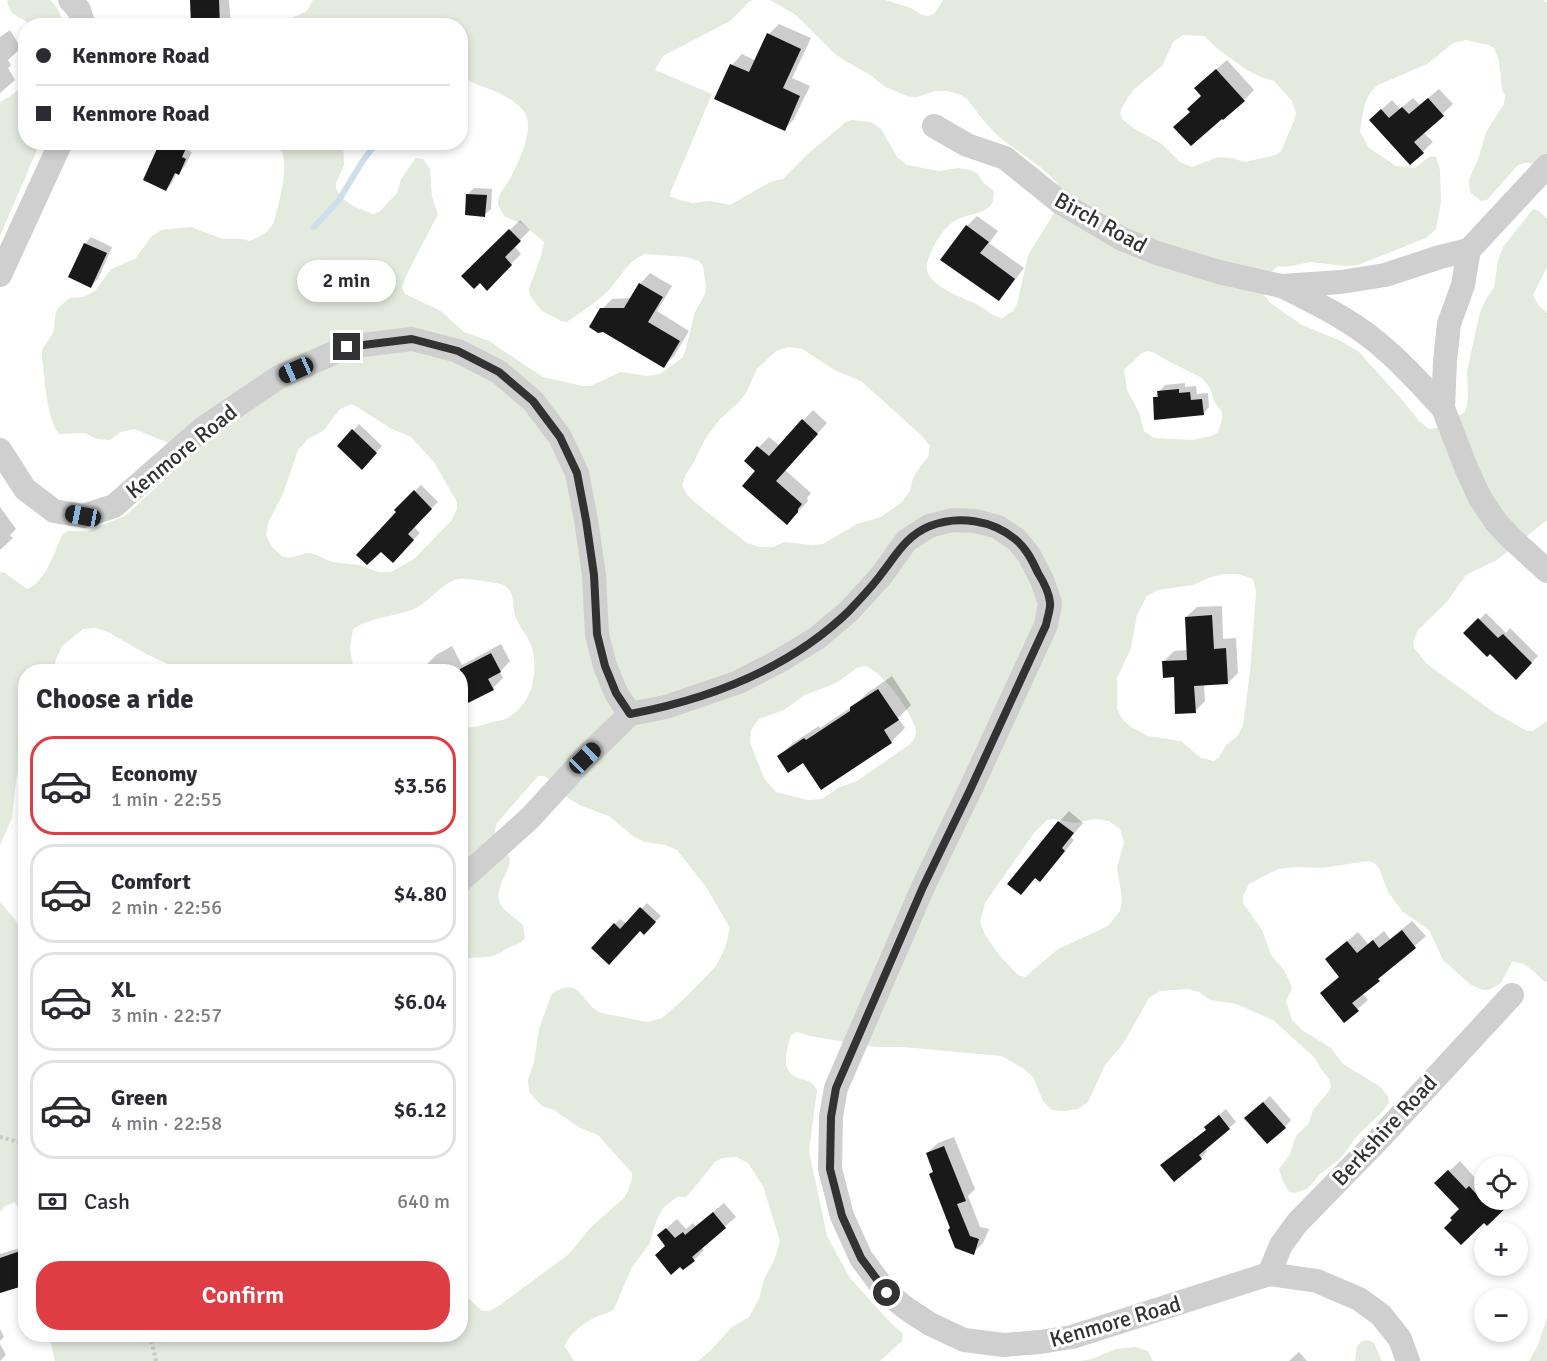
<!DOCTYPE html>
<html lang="en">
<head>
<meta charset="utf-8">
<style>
  :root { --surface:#fff; --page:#f7f7f7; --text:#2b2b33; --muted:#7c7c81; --line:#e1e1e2; --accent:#de3e43 }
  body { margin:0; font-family:Signika,sans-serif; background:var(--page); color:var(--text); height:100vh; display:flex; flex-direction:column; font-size:22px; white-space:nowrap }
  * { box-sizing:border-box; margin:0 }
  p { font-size:20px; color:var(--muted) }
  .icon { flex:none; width:33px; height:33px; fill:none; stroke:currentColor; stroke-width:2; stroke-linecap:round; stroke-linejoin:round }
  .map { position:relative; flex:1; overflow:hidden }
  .panel { position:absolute; left:18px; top:664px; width:450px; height:678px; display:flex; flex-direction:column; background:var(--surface); border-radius:24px; box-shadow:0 3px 9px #0003 }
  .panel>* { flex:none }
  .banner { position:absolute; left:18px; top:18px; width:450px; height:132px; border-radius:24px; box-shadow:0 3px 9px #0003; display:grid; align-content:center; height:132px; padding:0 18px; background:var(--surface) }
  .tools { position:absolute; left:1474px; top:1156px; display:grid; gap:12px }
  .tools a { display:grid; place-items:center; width:54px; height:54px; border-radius:50%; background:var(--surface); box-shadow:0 3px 9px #0003; font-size:30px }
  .end { position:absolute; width:27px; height:27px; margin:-14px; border:8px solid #323232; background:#fff; box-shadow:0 0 0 3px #fff }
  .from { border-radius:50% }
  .bubble { position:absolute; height:42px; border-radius:21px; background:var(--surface); box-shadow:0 3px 9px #0003; font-size:20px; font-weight:600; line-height:42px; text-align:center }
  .car { position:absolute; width:18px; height:36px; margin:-18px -9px; border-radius:8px; box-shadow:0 0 4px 2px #0007; background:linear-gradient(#222 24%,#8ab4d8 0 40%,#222 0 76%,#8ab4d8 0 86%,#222 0) }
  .banner b { display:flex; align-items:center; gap:21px; height:57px; font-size:22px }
  .banner b+b { border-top:2px solid var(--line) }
  .banner i { width:15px; height:15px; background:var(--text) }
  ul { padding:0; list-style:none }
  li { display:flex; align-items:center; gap:18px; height:99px; margin:0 12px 9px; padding:0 6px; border:3px solid var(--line); border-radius:24px }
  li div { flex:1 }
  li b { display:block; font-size:22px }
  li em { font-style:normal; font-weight:600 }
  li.selected { border-color:var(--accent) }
  li>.icon { width:54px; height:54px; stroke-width:1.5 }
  h2 { padding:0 18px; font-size:27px; line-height:72px }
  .pay { display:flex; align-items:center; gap:15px; height:66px; padding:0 18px; font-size:22px }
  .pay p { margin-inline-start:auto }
  .cta { display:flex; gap:12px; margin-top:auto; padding:12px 18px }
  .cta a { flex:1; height:69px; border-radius:24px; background:var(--accent); color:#fff; font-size:24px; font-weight:600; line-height:69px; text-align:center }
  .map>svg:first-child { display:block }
  .green { fill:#e4eade; fill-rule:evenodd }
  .shadow { fill:#0003 }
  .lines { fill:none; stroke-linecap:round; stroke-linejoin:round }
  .stream { stroke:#cedfec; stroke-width:6 }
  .building { fill:#191919 }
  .path { stroke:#c9c9c9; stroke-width:4; stroke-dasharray:3 3; stroke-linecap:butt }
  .minor { stroke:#cfcfcf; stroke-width:24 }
  .route { stroke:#323232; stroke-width:8 }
  .labels { text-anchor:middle; stroke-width:6; stroke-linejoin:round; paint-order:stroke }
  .street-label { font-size:22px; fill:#323232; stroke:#fff }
</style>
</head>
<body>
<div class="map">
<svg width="1547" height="1361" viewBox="0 0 1547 1361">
  <rect width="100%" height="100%" fill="#fff"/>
  <g class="green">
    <path d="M8,0H50C58,6 61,16 64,25H30C20,14 12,20 7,2Z"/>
    <path d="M313,0H753L749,2L730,21L663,56L655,70L712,94L669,196L680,200L693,203L710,201L730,205L770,182L783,179L810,152L846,122L852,120L871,122L881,129L897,157L907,165L939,171L958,168L971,170L977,173L984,183L994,191C993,197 994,204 988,208C980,214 967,215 958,219C943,226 931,248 927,264C923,285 963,297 978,305C987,310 993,317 1002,318L1013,311L1017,304L1028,255L1063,199C1063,174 1011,150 994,132C984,122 976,110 967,99L961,95L948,91H935L917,97H910L885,87L869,74L845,61L834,53L796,15L770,0H885L911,8L922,15L928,16L935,13L943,0H1543L1547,3V168C1537,164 1527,160 1517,166L1487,200L1481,201L1470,192L1469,179L1478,160L1486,132L1504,104L1505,96L1502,89L1499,61L1494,48L1488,45L1466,40L1453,43L1427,64L1378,85C1363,96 1363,115 1360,132L1369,148L1396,166L1415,168L1430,156L1436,157L1440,170L1441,203L1436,229L1426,238L1358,265L1344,266L1311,262L1285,267L1278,266L1268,274L1262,292L1269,302L1302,325L1341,341L1359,352L1403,401L1419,421L1429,429L1436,428L1465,412L1468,399L1467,371L1480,312L1486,299L1494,288L1498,260L1503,247L1533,209L1539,211L1547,219V267L1533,295L1539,306L1547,313V520L1497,560L1466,575L1446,603L1418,630L1413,642L1414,648L1427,664L1492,711L1527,731H1533L1547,721V982L1544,981C1535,973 1526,961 1512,962L1501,983L1489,990H1483L1471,985L1443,960L1429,930L1403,912L1388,892L1379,868L1374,863L1368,861L1322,868L1296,867L1278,869L1249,884L1243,896V903L1262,930L1271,955L1284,970L1290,982L1292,989L1286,1001L1292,1020L1302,1030L1331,1048L1343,1064L1379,1086L1388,1096L1389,1103L1381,1113L1357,1136L1341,1158L1320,1174L1307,1189L1295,1193L1289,1192L1283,1181L1279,1169L1290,1154L1296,1136L1309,1123L1313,1110L1329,1091L1331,1086L1329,1079L1321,1069L1315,1058L1273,1020L1236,1004L1210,1000L1199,992L1187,989L1160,991L1149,998L1123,1044L1105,1065L1088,1102L1078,1109L1065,1111L1052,1110L1043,1101L1033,1077L1024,1069L1002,1056L902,1047H875L810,1036L797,1032L791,1035C787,1049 779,1071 798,1078C807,1081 812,1080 817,1090L809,1151L827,1236L850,1278L888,1320L903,1334L902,1341L880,1361H698L710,1351L732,1327L749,1317L759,1299L764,1279L774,1261L780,1241L763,1186L748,1163L736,1157L722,1158L715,1162L690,1193L685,1197H678L673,1200L663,1208L657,1219L649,1245L632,1267L614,1309C608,1314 603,1314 596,1317C585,1322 567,1335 565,1347L574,1361H55L49,1335H460L461,1291L482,1311H489L500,1305L569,1254L590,1228L624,1198L628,1191L632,1179V1173L598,1135L580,1128L554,1110L542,1106L529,1092L528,1080L534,1062L539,1029L552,993C583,976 579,1002 601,1013L648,1022L662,1018L685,998L716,966L725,948L730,928L706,887L677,850L665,845L645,842L634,837L609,816L579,805L568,798L545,776H538L497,823C490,841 504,843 509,857C511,863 508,869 505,875C491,904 501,907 523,925L525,938C520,945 515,944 508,948C504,950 500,954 495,955C484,959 472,956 461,959V726C473,729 480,726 492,722C497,721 505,720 509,717C533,702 538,673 532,648C529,636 518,627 515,615C512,604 515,593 505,586C501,583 464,578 459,579C443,581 429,603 414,609C393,617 371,617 353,629L350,648L354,672H213L170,665L146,654L110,633L96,628L83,629L62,646L56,659L53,672H26L25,746L22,754L16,780L12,818L0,845V572L5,573L27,589C45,583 55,551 62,535L68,531H88L125,516L177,468L181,462L171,444L134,429L121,432L110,440L97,439L85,433L59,434C46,418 45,377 42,357V350L53,333L56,312L60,306L70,298L83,297L95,291L111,269L135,259L151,237L161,230L191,227L223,239H243L249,241C260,237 268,233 274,222C278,205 291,164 280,149C277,145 272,144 268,143H343L344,165L336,183V189L343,199L355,207L373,214L379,212L397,193L401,179L416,158L423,159L430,169L432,197L438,214L406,276L402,288L405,294L441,311L464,332L489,341L543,377L583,386H590L621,372L647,376L660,374L682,358L685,352L695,312L705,294L706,287L703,266L699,261L686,257L645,254C627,261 621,277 609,290C597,302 581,312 567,322L561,321L542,311L530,296L529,289L541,256L544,242L523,224L505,217C503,214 499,208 498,204C497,195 505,187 510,179C518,163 538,125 522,109C503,90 483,89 461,77L460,26L273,25L306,12ZM1183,35L1204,36L1219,50L1247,70L1261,77L1274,81L1292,101L1296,113L1294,121L1281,151L1276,155L1244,162L1232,158L1218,157L1192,167L1180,162L1162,144L1133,128L1122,119L1120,113L1122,107L1133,90L1162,66L1173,42ZM789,347L802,349L836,371L861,381L921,435L930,446L928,457L920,467L913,478L910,491L902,502L881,517L857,524L823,544L811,545L784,542L773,547H759L747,543L707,512L688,496L682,485L686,474L693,464L704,441L719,420L738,403L746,393L757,369L776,351ZM1148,351L1155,353L1166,360L1202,378L1210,388L1214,401L1222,412V419L1218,432L1212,436L1193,440L1154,438L1144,431L1139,412L1127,390L1124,370L1142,353ZM352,404L392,429L411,437L434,462L457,502V509L451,521L414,559L391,572H378L359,565L332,562L314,554L307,553L289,558L282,556L272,547L266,536L268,523L283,494L298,450L307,440L324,430L340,409ZM1224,574H1237L1253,579L1256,592L1250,672L1243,725L1237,737L1226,745L1219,757L1214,761L1201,758L1181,741L1148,736L1131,727L1123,720L1117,709V678L1131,648L1137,615L1147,596L1158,590L1193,585L1211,577ZM864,666C881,669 914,714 916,732C916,737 913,741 910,744L857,781L838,788L822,799L808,800L776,792L764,778L750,742L751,730L759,719L784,710L805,695L836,683L857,668ZM1054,819L1075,823L1095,819L1109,821L1120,829L1124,842L1117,868L1122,898L1120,911L1108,926L1058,949L1025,977L1018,975L999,955L985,935L980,922L985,903L1034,833L1047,820Z"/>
    <path d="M25,80L26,142L40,143L0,236V102C9,97 21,90 25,80Z"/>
    <path d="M0,902L13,917L25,935V1222L15,1202L4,1207L0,1212Z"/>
    <path d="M1547,1318V1361H1529L1538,1345Z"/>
    <path d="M1368,1340L1374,1343L1382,1361H1355L1357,1346L1362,1341Z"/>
    <path d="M1136,1347L1148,1351L1153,1361H1080L1092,1359L1116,1349Z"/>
  </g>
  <g class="shadow">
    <path d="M191,0H229L231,26H192Z"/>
    <path d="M779,24L811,38L792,78L810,86L794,119L784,130L716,98L732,65L742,54L756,61L769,34Z"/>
    <path d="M10,30L21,48L8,60L11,65L8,68L15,80L0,93V37Z"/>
    <path d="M1227,60L1254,90L1244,100L1192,111L1203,96L1206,78Z"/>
    <path d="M1439,89L1453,104L1423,132L1433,142L1411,163L1381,110L1392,100L1400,109L1413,98L1420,105Z"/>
    <path d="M151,142H191L188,150L192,152L185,166L179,173L177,172L172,183L166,190L159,148L151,144Z"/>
    <path d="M474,188L492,189L491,209L484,215L468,194Z"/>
    <path d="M977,216L998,231L989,243L1024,268L1008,289L998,299L967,226Z"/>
    <path d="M520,220L530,230L514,246L521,254L487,288L480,281L463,276Z"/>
    <path d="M91,237L112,247L98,279L91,286L85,244Z"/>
    <path d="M650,273L672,286L657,311L689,331L674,356L664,366L602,309L612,299L632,298L640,284Z"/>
    <path d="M1185,383V387L1196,386L1197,394L1208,393L1209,407L1203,414L1154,398L1165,385Z"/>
    <path d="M813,410L827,423L785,470L811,493L807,498L808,501L797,513L757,470L746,460L769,437L780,446Z"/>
    <path d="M359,424L382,446L362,467L339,446Z"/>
    <path d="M421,485L438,502L413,526L420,533L393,561L398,512L396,510Z"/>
    <path d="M0,507L16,529L10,535L13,538L0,550Z"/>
    <path d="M1222,606L1223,639L1236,638L1238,673L1228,683L1204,684L1205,701L1195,711L1175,675L1164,661L1174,651L1188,650L1186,617L1197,607Z"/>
    <path d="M1486,613L1506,633L1510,628L1538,656L1516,678L1490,652L1466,633Z"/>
    <path d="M501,644L510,661L500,672L503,678L493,688L460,672H430L426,665L436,655L452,646L462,665Z"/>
    <path d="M892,676L911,705L898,718L905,728L891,742L821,787L804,761L779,756L793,743L819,726L820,728L856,704L866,694Z"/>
    <path d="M1069,811L1083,823L1071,837L1074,840L1050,870L1040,880L1036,877L1021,893L1009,884L1059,822Z"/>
    <path d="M647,903L661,916L644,933L640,929L593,948L620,919L627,924Z"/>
    <path d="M1412,921L1426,936L1362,993L1368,1000L1344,1021L1340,976L1327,959L1358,932L1368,944L1384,931L1390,939Z"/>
    <path d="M1270,1096L1291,1120L1285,1127L1253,1111Z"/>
    <path d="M1226,1109L1236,1122L1205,1148L1207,1151L1201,1158L1169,1159L1207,1129L1212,1121Z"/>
    <path d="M954,1137L975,1189L968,1196L980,1227L989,1229L983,1243L973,1253L951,1228L930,1174L934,1170L927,1153L938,1143Z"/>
    <path d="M1460,1161L1477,1180L1480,1177L1485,1182V1200H1512L1454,1220L1461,1209L1437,1183Z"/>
    <path d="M724,1203L736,1217L701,1247L704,1250L694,1260L666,1245L659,1235L677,1219L686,1229L693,1223L696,1226Z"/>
    <path d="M26,1246V1283L0,1292V1254Z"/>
    <path d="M0,1329L4,1337L0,1341Z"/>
    <path d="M0,1344L6,1355L0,1361Z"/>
    <path d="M1299,1352L1307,1361H1289Z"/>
  </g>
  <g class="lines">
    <path class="stream" d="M314,227L339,200L362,162L377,142"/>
  </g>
  <g class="building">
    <path d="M190,0H219L220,26H191Z"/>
    <path d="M767,33L801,49L783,88L800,96L785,131L714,99L730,64L749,72Z"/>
    <path d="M1216,69L1245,101L1223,120L1222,119L1191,146L1173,127L1190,112L1187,109L1201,96L1194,88Z"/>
    <path d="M1428,98L1444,116L1414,142L1424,153L1410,165L1369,120L1381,109L1389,118L1402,107L1409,114Z"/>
    <path d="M160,142H189L182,157L186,159L179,175L175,173L166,191L143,180Z"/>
    <path d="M466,194L487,195L485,217L465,215Z"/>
    <path d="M966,225L989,242L980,253L1015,279L999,301L940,260Z"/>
    <path d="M509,229L521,241L505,257L512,265L487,291L480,283L474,289L461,276Z"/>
    <path d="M84,243L107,253L91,288L68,277Z"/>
    <path d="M639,283L663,297L648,322L680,341L664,368L603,332L598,333L589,327L600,308H624Z"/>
    <path d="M1179,389V393L1190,392L1191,400L1202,399L1204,415L1154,420L1153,397H1158L1157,391Z"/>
    <path d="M802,419L818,434L776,481L802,504L798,509V512L787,525L742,486L755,471L744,461L757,446L769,456Z"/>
    <path d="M352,429L377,453L362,470L337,446Z"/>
    <path d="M414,490L432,509L408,534L414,540L393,563L381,552L367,565L356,555L396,512L394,510Z"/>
    <path d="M1212,615L1214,649L1226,648L1228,684L1194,686L1196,713L1175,714L1174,677L1163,678L1162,661L1187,660L1185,617Z"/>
    <path d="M1478,618L1498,638L1503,634L1532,663L1516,680L1490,654L1487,657L1463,633Z"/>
    <path d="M491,653L501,672L488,679L494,690L460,707V669Z"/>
    <path d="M878,689L899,720L884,730L892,743L821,790L803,763L788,773L777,756L804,738L806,740L850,711V707Z"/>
    <path d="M1058,821L1074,833L1062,848L1065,851L1040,882L1035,878L1021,895L1007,884Z"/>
    <path d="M640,907L656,922L644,935L640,931L609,965L591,948L614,923L620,929Z"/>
    <path d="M1402,930L1416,948L1378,979L1380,981L1352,1003L1359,1011L1344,1023L1320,993L1339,977L1325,959L1347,941L1357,953L1373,940L1379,948Z"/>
    <path d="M1263,1102L1286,1128L1267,1144L1244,1118Z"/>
    <path d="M1219,1115L1230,1129L1199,1155L1202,1159L1174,1182L1160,1165L1206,1130L1204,1127Z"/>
    <path d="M944,1146L966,1201L957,1204L970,1236L979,1239L974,1255L955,1248L948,1230L950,1228L929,1174L933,1172L926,1153Z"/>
    <path d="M1448,1170L1466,1189L1469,1186L1482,1200H1514L1487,1226L1484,1223L1461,1245L1444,1228L1452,1220L1450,1218L1459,1209L1434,1183Z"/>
    <path d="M713,1212L726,1228L692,1257L695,1261L683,1270L680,1267L671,1275L655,1255L665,1246L657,1235L666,1228L675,1238L683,1232L685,1235Z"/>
    <path d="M26,1249V1285L0,1293V1258Z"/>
  </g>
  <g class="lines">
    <g class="path">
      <path d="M0,1137L19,1142L26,1148"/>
      <path d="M150,1335L156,1361"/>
    </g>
    <g class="minor">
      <path d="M70,0L79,10L84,26"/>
      <path d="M934,126L967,145L1005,158L1061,203L1122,239L1157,253L1219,272L1281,286L1341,282L1385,275L1440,257L1469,250"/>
      <path d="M1547,166L1469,250L1463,285L1449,324L1445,361L1443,408L1467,470L1480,498L1496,522L1511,538L1547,571"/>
      <path d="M0,275L61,142"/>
      <path d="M1284,287C1320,305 1357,323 1387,351C1407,368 1425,389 1443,408"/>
      <path d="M0,450L25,489L54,511L83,516L114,506L202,429L279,377L347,347L412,339L458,351L499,372L533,401L560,437L577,473L586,520L594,575L597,635L605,666L616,693L630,714"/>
      <path d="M460,881L530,818L585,758L630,714L666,707L739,682L781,660L817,638L849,611L881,576L906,541L929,526L952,520L975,521L998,527L1017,540L1029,555L1042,580L1050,603L1046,625L970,790L923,887L836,1088L831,1117L830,1169L842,1216L861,1258L887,1293L907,1309L930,1324L964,1340L1004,1345L1040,1342L1072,1337L1269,1274L1317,1281L1359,1299L1381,1315L1400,1339L1408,1361"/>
      <path d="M1269,1274L1281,1245L1297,1223L1379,1139L1512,995"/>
    </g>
  </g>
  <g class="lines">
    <path class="route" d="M347,347L412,339L458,351L499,372L533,401L560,437L577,473L586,520L594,575L597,634L605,666L616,693L630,714C709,699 790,668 849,611C860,599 873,586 882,573C896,555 907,535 930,526C958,515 992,520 1015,539C1026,548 1032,560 1038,573C1043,581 1049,593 1050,602C1051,609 1047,618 1046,625L970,790L923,887L836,1088L831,1117L830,1169L842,1216L861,1258L887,1293"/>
  </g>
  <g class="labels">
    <g class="street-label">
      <text transform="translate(1101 222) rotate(29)" y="8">Birch Road</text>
      <text transform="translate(181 451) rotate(-39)" y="8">Kenmore Road</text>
      <text transform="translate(1384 1130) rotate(-47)" y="8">Berkshire Road</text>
      <text transform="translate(1115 1321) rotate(-16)" y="8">Kenmore Road</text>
    </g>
  </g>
</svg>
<div class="tools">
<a><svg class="icon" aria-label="locate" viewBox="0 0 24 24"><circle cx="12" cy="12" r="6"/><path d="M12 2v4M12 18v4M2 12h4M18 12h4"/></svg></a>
<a>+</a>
<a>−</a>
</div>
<i class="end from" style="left:887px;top:1293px"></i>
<i class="end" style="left:347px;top:347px"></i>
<div class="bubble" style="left:297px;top:260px;width:99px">2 min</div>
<i class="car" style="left:296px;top:370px;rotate:246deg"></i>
<i class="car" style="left:83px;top:516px;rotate:281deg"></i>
<i class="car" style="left:585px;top:758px;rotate:46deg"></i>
<div class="banner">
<b><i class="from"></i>Kenmore Road</b>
<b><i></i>Kenmore Road</b>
</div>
<section class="panel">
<h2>Choose a ride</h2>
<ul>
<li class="selected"><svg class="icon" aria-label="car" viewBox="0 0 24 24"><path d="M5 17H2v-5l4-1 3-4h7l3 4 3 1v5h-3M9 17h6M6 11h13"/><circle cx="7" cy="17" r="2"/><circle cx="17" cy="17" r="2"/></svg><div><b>Economy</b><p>1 min · 22:55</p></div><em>$3.56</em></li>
<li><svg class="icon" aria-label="car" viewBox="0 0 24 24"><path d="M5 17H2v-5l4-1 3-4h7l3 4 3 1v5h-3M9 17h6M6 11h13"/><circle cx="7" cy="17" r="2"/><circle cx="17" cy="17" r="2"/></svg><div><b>Comfort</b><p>2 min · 22:56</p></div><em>$4.80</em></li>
<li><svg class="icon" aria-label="car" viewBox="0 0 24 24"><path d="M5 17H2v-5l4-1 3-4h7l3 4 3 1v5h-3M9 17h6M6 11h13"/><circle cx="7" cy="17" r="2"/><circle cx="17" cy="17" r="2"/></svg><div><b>XL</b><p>3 min · 22:57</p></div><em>$6.04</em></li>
<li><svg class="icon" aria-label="car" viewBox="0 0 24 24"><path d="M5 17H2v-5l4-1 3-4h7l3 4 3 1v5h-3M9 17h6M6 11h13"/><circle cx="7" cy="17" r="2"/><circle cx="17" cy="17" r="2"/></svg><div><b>Green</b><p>4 min · 22:58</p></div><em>$6.12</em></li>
</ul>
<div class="pay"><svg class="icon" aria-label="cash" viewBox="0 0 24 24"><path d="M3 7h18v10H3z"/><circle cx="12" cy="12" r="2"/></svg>Cash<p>640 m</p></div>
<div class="cta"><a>Confirm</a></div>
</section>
</div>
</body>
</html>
